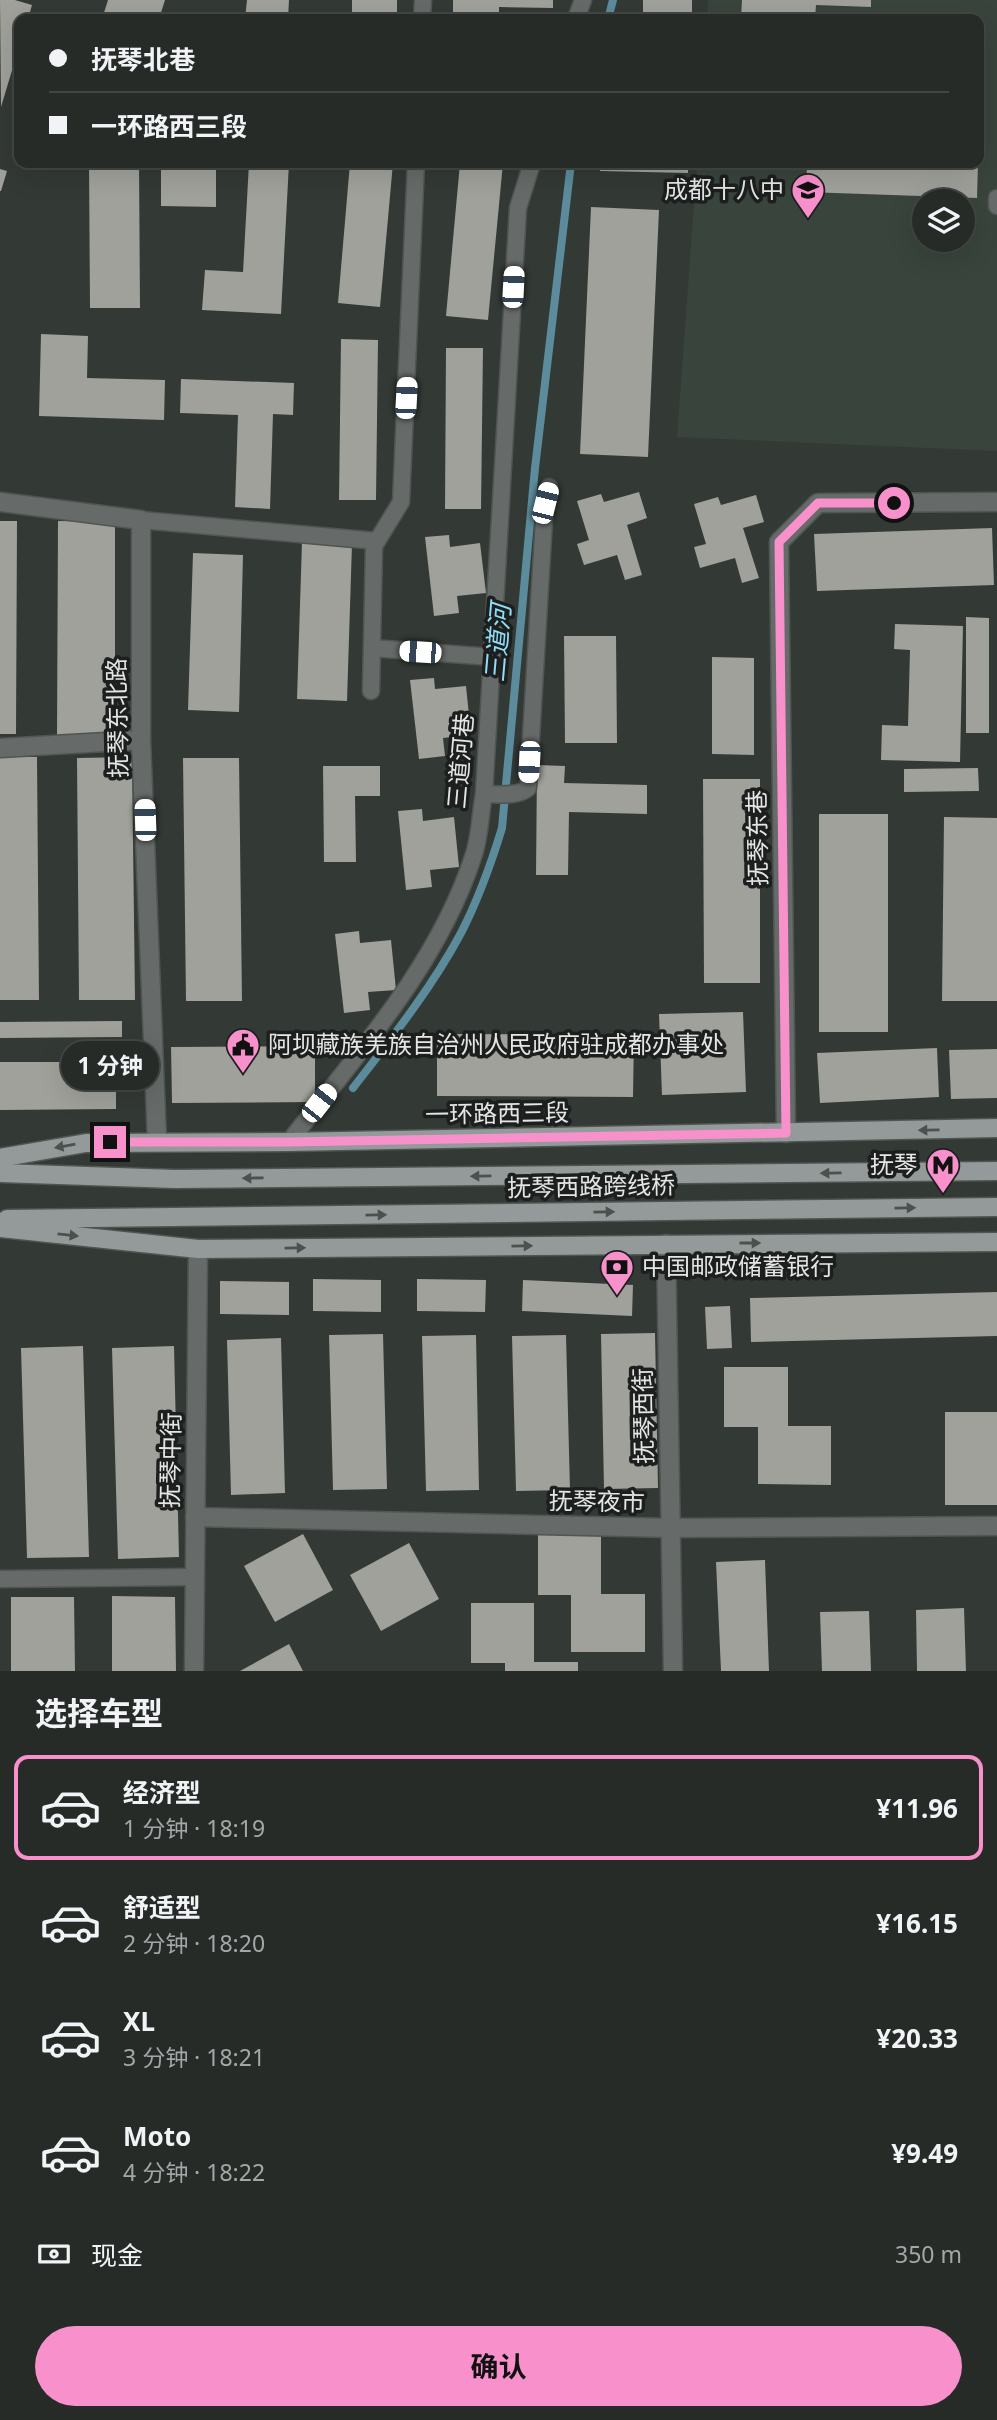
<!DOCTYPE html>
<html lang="zh">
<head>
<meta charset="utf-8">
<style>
  :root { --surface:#262b28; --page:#323734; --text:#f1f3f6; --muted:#a4a7a8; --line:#424745; --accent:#f890cb }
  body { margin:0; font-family:"Noto Sans","Noto Sans SC",sans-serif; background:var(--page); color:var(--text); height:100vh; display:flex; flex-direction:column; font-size:26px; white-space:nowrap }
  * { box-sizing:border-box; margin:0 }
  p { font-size:23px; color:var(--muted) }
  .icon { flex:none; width:38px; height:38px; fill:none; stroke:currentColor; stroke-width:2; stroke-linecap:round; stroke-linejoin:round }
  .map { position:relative; height:1671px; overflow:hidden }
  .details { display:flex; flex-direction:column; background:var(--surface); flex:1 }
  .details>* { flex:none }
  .top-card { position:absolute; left:14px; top:14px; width:970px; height:154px; border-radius:14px; box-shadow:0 7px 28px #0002,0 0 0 2px var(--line); display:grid; align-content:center; height:154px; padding:0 35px; background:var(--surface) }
  .tools { position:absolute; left:912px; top:189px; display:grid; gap:14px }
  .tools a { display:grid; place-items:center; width:63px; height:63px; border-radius:50%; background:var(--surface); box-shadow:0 7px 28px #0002,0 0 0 2px var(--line); font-size:35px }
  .end { position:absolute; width:32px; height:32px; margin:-16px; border:9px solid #f890cb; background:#111; box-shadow:0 0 0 4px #111 }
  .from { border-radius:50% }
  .bubble { position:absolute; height:49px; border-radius:24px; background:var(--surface); box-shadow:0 7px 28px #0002,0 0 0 2px var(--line); font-size:23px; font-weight:700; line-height:49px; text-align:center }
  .car { position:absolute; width:21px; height:42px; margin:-21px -10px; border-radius:9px; box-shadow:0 0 5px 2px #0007; background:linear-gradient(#fff 24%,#345 0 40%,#fff 0 76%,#345 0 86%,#fff 0) }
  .top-card b { display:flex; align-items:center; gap:24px; height:66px; font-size:26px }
  .top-card b+b { border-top:2px solid var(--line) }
  .top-card i { width:18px; height:18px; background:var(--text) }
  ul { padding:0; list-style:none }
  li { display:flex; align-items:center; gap:21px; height:105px; margin:0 14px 10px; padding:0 21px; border:4px solid transparent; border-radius:14px }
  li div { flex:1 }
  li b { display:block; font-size:26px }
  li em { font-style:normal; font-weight:700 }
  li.current { border-color:var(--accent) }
  li>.icon { width:63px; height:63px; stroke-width:1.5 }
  h2 { padding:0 35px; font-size:32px; line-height:84px }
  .pay { display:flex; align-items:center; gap:18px; height:77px; padding:0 35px; font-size:26px }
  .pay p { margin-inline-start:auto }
  .button { display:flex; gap:14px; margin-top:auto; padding:14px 35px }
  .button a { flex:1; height:80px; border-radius:42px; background:var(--accent); color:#111; font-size:28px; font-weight:700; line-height:80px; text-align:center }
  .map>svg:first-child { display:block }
  .built { fill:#39443c; fill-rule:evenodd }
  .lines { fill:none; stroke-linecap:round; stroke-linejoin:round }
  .stream { stroke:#5c8c9c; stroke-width:8 }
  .building { fill:#9fa19a }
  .lane-casing { stroke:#4f5551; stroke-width:19 }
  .street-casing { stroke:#4f5551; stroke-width:21 }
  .primary-casing { stroke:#4f5551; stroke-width:21 }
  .lane { stroke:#666a69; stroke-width:16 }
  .street { stroke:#666a69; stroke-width:18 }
  .primary { stroke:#939a99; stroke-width:18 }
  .oneway { fill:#4c504f }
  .route { stroke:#f890cb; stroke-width:9 }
  .labels { text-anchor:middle; stroke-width:7; stroke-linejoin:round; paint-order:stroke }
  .poi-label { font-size:24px; fill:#e3e6e4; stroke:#1d1f1e; text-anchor:end }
  .street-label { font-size:24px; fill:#e3e6e4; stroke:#1d1f1e }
  .water-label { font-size:26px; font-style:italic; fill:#8edef9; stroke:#1d1f1e }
</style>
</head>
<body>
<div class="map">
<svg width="997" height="1671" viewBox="0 0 997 1671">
  <rect width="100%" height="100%" fill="#333935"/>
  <path class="built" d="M708,0H997V451L677,437L697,163H978V19H707ZM924,201H962V240H924Z"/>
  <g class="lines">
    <g class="stream">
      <path d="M608,19L613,0"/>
      <path d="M353,1088C391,1039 431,989 461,933C478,900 491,864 502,828L535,468L571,163"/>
    </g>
  </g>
  <g class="building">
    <path d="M0,0H15L32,5L28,19H19V47L1,107Z"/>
    <path d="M108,0H165L159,19H102Z"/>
    <path d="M247,0H289L288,19H245Z"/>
    <rect x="352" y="0" width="45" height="19"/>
    <path d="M453,0H553V8L499,7V19H453Z"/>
    <rect x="643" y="0" width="49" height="19"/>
    <path d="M742,0H871V7L816,5L815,19H741Z"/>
    <path d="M89,163H139L140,308H90Z"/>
    <path d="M249,163H289L281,314L202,310L205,270L243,272Z"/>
    <path d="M350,163H393L380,307L338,303Z"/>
    <path d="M460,163H503L488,320L446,316Z"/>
    <path d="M600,163H688V173L600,171Z"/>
    <path d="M800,163H978L977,198L806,192L807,165H799Z"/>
    <path d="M161,166L216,167V207L161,206Z"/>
    <path d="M0,169L7,171L1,191H0Z"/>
    <path d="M591,207L659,210L648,457L580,454Z"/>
    <path d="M41,334L88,336L87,378L165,380L164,420L39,416Z"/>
    <path d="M341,339L378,340L376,500H339Z"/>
    <path d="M446,348H483L481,509H445Z"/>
    <path d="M181,379L294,383L293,415L273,414L270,509L235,507L238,415L180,413Z"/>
    <path d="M639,492L647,518L627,525L642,575L625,580L617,555L584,565L577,544L589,540L577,501L601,494L604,502Z"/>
    <path d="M756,495L764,522L743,528L759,578L742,583L735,558L700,568L694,547L706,544L694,504L718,497L721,505Z"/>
    <path d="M0,521H17L16,734H0Z"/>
    <path d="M58,521L115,522V735H57Z"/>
    <path d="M992,528L994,585L817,591L814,534Z"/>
    <path d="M449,535L450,547L480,543L486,593L457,596L459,613L434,616L425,537Z"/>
    <path d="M302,542L352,544L347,701L297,699Z"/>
    <path d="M193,553L243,555L239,712L188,710Z"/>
    <path d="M966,617L989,618V733H966Z"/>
    <path d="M895,624L963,626L960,762L881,760L882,725L908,726L910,650L894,649Z"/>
    <path d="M564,636H616L617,743H565Z"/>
    <path d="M712,657L754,658V755L712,754Z"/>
    <path d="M434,678L435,689L466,686L471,735L443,738L445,756L419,759L410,680Z"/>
    <path d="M0,757H37L39,1000H0Z"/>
    <path d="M132,757L135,1000H79L77,758Z"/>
    <path d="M183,758H239L242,1001H186Z"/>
    <path d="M537,765L565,766L564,783L647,785V814L569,812L568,875H536Z"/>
    <path d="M323,766H380V796H355L356,862H324Z"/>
    <path d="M978,768L979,791L904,792V769Z"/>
    <path d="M703,779H760V983H704Z"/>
    <path d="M422,809L423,821L454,817L459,867L430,870L432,887L406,890L398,811Z"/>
    <rect x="819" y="814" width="69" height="218"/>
    <path d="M944,817L997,818V1001H942Z"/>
    <path d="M359,931L360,943L391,940L396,990L368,992L370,1010L344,1013L335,934Z"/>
    <path d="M743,1012L746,1092L662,1095L659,1014Z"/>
    <path d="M122,1021V1037L0,1038V1022Z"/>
    <path d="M437,1034L634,1035L633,1097L437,1096Z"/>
    <path d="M315,1046V1102L172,1103L171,1047Z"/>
    <path d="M937,1048L939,1097L820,1103L817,1053Z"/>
    <path d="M997,1049V1098L951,1099L949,1050Z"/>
    <path d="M0,1062H116V1109L0,1110Z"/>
    <path d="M313,1279L381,1280V1312L313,1311Z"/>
    <path d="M417,1279L486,1280L485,1312L417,1311Z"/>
    <path d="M523,1280L633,1285L632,1316L522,1311Z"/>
    <path d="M220,1281L289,1282V1315L220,1314Z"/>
    <path d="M997,1292V1336L751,1342L750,1298Z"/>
    <path d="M730,1306L732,1348L707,1349L705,1307Z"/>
    <path d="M655,1333L658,1488L604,1489L601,1334Z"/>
    <path d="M383,1334L387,1489L333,1490L329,1335Z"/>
    <path d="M476,1335L479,1490L426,1491L422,1336Z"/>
    <path d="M566,1335L570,1490L516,1491L512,1336Z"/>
    <path d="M281,1338L285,1493L231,1495L227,1340Z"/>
    <path d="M83,1346L89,1557L27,1558L21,1348Z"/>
    <path d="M174,1346L179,1557L118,1559L112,1348Z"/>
    <path d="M724,1367H788V1426H831V1485L758,1484V1427H724Z"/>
    <rect x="945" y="1412" width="52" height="93"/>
    <path d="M303,1534L333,1590L275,1622L244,1566Z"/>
    <path d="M538,1534L601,1535V1594H645V1652H571V1595H538Z"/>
    <path d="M409,1543L439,1599L381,1631L350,1575Z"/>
    <path d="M765,1560L769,1671H721L716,1562Z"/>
    <path d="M112,1596L175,1597L176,1671H112Z"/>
    <path d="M11,1597H74L75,1671H11Z"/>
    <path d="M471,1603H534V1662H578V1671H505V1663H471Z"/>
    <path d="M964,1608L966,1671H917L916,1610Z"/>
    <path d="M869,1611L871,1671H822L820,1612Z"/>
    <path d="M289,1644L303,1671H240Z"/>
  </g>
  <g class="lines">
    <defs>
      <g id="lane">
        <path d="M422,19L423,0"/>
        <path d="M576,19L583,0"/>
        <path d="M997,198V206"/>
        <path d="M141,520L377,541"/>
        <path d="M372,648L492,657"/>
        <path d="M371,691L374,546L401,502L416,163"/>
        <path d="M484,794C497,794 518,797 528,788L545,503L549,487"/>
        <path d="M289,1142C357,1054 438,965 473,857C480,838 480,815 484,794L518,208L532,163"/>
        <path d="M0,1579L194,1577"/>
      </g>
      <g id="street">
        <path d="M0,502L141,520V740L157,1141"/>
        <path d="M0,748L141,740"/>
        <path d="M786,1133L779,542L818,503L997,502"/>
        <path d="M666,1244L673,1671"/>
        <path d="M195,1517L671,1528L997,1526"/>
        <path d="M194,1671L198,1249"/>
      </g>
      <g id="primary">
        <path d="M0,1158L86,1143L289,1142L997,1128"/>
        <path d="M0,1173L175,1179L997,1171"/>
        <path d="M7,1219L997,1207"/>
        <path d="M0,1228L198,1249L997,1242"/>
      </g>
    </defs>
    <use href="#lane" class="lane-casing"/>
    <use href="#street" class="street-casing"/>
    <use href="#primary" class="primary-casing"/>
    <use href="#lane" class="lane"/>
    <use href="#street" class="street"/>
    <use href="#primary" class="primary"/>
  </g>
  <defs><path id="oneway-solid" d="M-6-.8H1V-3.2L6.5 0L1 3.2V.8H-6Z" transform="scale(1.75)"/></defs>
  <g class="oneway">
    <use href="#oneway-solid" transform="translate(929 1130) rotate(179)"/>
    <use href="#oneway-solid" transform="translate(65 1146) rotate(170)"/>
    <use href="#oneway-solid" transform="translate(831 1173) rotate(179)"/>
    <use href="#oneway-solid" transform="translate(481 1176) rotate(179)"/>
    <use href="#oneway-solid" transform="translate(253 1178) rotate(179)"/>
    <use href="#oneway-solid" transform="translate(905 1208) rotate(-1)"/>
    <use href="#oneway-solid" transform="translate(604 1212) rotate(-1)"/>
    <use href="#oneway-solid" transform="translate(376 1215) rotate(-1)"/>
    <use href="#oneway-solid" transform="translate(68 1235) rotate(6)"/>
    <use href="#oneway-solid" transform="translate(750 1243)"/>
    <use href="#oneway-solid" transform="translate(522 1246) rotate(-1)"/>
    <use href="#oneway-solid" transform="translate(295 1248) rotate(-1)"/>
  </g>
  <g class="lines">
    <path class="route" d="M110,1142H289L786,1133L779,542L818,503H894"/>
  </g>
  <defs>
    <symbol id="school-pin" viewBox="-11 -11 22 30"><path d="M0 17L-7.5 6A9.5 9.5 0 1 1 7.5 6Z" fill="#f890cb" stroke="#1d1f1e"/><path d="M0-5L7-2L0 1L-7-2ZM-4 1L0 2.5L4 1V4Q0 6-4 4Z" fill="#111"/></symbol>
    <symbol id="civic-pin" viewBox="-11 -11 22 30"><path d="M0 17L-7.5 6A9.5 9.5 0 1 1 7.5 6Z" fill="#f890cb" stroke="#1d1f1e"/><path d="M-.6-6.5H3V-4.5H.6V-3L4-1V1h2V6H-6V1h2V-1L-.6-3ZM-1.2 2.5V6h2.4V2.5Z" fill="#111"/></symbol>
    <symbol id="metro-pin" viewBox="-11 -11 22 30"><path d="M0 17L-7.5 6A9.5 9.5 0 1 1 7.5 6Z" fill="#f890cb" stroke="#1d1f1e"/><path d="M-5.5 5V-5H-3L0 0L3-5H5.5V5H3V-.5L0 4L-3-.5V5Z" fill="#111"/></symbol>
    <symbol id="bank-pin" viewBox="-11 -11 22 30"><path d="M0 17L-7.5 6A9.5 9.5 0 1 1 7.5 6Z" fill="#f890cb" stroke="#1d1f1e"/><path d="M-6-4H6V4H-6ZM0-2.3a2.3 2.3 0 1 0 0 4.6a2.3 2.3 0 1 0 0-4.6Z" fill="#111"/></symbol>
  </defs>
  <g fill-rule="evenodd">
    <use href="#school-pin" x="789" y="171" width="38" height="52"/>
    <use href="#civic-pin" x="224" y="1026" width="38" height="52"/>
    <use href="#metro-pin" x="924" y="1146" width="38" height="52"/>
    <use href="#bank-pin" x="598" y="1248" width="38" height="52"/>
  </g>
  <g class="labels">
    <g class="poi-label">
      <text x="784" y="198">成都十八中</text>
      <text x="268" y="1053" text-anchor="start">阿坝藏族羌族自治州人民政府驻成都办事处</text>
      <text x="918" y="1173">抚琴</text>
      <text x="642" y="1275" text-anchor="start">中国邮政储蓄银行</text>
    </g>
    <g class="street-label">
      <text transform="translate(118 718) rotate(-91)" y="8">抚琴东北路</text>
      <text transform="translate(461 761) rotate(-85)" y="8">三道河巷</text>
      <text transform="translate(758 838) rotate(-91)" y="8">抚琴东巷</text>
      <text transform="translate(497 1114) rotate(-1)" y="8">一环路西三段</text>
      <text transform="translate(591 1187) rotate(-1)" y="8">抚琴西路跨线桥</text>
      <text transform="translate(644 1416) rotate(-91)" y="8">抚琴西街</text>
      <text transform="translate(171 1460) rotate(-89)" y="8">抚琴中街</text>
      <text transform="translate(597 1502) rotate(1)" y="8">抚琴夜市</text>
    </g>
    <g class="water-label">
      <text transform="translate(498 643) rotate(-85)" y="9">三道河</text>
    </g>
  </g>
</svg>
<div class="tools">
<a><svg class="icon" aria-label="layers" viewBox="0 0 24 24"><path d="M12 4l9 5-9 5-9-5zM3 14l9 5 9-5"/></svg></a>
</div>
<i class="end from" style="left:894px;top:503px"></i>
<i class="end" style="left:110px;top:1142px"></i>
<div class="bubble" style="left:61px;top:1041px;width:98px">1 分钟</div>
<i class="car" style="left:513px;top:287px;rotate:3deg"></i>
<i class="car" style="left:406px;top:398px;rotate:3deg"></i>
<i class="car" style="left:545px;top:503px;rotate:14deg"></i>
<i class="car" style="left:420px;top:652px;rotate:274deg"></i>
<i class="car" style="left:529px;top:762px;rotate:183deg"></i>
<i class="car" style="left:145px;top:820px;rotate:358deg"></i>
<i class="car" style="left:319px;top:1103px;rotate:38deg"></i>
<div class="top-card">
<b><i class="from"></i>抚琴北巷</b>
<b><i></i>一环路西三段</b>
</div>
</div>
<section class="details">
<h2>选择车型</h2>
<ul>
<li class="current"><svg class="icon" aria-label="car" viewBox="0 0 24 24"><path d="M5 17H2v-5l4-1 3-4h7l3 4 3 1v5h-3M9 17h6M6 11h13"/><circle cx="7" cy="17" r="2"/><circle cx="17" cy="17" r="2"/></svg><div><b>经济型</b><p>1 分钟 · 18:19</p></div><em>¥11.96</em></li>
<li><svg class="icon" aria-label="car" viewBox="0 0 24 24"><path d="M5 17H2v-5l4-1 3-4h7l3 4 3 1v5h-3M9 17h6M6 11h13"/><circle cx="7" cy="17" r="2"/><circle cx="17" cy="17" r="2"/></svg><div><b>舒适型</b><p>2 分钟 · 18:20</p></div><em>¥16.15</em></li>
<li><svg class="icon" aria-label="car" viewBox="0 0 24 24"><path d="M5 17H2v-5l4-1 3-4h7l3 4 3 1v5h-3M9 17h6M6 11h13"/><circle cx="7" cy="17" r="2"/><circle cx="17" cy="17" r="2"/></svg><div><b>XL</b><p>3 分钟 · 18:21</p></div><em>¥20.33</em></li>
<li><svg class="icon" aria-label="car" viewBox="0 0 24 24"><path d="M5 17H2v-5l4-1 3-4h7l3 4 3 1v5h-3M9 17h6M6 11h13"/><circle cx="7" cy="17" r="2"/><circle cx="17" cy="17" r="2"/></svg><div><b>Moto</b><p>4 分钟 · 18:22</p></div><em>¥9.49</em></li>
</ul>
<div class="pay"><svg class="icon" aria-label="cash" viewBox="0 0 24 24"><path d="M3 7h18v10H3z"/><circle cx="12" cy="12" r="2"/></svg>现金<p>350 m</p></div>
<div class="button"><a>确认</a></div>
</section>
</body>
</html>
